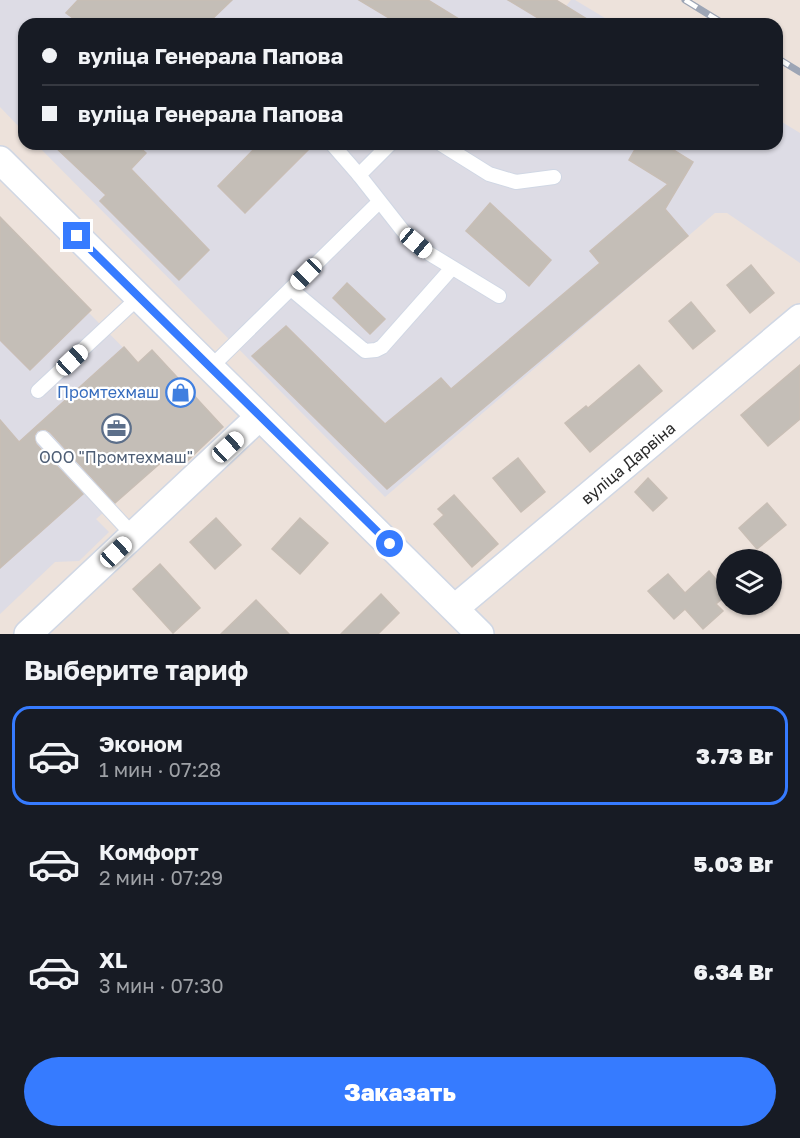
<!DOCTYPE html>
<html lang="ru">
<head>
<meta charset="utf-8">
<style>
  :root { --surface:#171b24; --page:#20242c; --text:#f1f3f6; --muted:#9ea1a6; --line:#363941; --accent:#367bff }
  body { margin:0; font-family:"Golos Text",sans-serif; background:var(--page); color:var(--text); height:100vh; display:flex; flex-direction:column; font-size:22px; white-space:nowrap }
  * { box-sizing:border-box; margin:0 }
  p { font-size:20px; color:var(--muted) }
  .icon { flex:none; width:33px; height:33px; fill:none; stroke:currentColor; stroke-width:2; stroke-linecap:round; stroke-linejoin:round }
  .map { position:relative; height:634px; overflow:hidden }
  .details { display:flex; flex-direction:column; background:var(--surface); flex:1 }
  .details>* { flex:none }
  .banner { position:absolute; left:18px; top:18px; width:765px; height:132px; border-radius:18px; box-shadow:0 2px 4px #0004; display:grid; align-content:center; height:132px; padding:0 24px; background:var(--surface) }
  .tools { position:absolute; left:716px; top:549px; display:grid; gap:12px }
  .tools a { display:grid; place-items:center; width:66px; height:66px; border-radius:50%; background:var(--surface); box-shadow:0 2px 4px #0004; font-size:30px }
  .end { position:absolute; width:27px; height:27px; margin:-14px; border:8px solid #367bff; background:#fff; box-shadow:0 0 0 3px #fff }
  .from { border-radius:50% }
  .car { position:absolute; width:18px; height:36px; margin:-18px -9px; border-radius:8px; box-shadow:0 0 4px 2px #0007; background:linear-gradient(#fff 24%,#345 0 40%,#fff 0 76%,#345 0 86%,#fff 0) }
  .banner b { display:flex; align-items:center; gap:21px; height:57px; font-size:22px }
  .banner b+b { border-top:2px solid var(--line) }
  .banner i { width:15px; height:15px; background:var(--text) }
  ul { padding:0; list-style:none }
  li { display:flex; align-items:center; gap:18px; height:99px; margin:0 12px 9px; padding:0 12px; border:3px solid transparent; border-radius:18px }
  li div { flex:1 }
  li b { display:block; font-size:22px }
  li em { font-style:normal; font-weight:800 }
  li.current { border-color:var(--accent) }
  li>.icon { width:54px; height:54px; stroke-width:1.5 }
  h2 { padding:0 24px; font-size:27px; line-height:72px }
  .action { display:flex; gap:12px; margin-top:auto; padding:12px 24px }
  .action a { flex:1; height:69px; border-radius:36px; background:var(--accent); color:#fff; font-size:24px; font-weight:800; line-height:69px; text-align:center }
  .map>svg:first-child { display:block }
  .industrial { fill:#dddce5 }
  .building { fill:#c4beb7; stroke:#c8beb5; stroke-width:1.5 }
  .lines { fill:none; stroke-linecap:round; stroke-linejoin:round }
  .service-casing { stroke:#d0d7e4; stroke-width:16 }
  .minor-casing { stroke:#d0d7e4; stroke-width:30 }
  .service { stroke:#fff; stroke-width:14 }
  .minor { stroke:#fff; stroke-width:27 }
  .rail-casing { stroke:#9da5b5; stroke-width:7 }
  .rail { stroke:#fff; stroke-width:4.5; stroke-dasharray:14; stroke-linecap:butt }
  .route { stroke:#367bff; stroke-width:8 }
  .labels { text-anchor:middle; stroke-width:4.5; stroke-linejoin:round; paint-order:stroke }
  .shop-label { font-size:16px; fill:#366cbe; stroke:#fff; text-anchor:end }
  .service-label { font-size:16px; fill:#4e5e75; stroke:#fff }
  .street-label { font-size:16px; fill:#2a2a2a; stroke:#fff }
</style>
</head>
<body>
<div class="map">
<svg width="800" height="634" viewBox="0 0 800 634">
  <rect width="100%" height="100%" fill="#ede2db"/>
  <g class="industrial">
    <path d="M0,0H556L566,6L571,0H575L615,24H24V132L0,107Z"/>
    <path d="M777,119L800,133V263L727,213H715L385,497L36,144H777Z"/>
    <path d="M0,222L138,363L131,369L173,452L96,519L109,532L79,561L55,562L0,614Z"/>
  </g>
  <g class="building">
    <path d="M78,0H232L207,24H81L66,13Z"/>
    <path d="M359,0H428L467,24H399Z"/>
    <path d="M508,0H556L595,24H548Z"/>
    <path d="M52,144H136L146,153L131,169L209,250L179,280L100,201L106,195Z"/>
    <path d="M259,144H314L245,213L218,186Z"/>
    <path d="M638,144H664L693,162L665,209L688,236L387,489L252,356L286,326L385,424L441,378L451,389L600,263L590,251L668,184L629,160Z"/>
    <path d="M490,203L551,260L529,286L466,231Z"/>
    <path d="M0,217L91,310L30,370L0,340Z"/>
    <path d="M751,265L774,293L750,313L727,285Z"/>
    <path d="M347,283L385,319L370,334L333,298Z"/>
    <path d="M691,302L715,331L693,349L669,321Z"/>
    <path d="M124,347L138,363L152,350L223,427L184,464L173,452L115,503L50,432L45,429L37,431L34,436L36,444L83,494L0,568V420L19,442Z"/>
    <path d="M639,365L662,391L590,452L565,423L586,406L588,408Z"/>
    <path d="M800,365V419L768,446L741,415Z"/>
    <path d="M518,458L545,492L521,512L493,478Z"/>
    <path d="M648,478L667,498L653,511L635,492Z"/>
    <path d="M454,495L498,544L472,567L434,524L444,515L438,509Z"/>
    <path d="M767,503L786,525L757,549L739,528Z"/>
    <path d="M216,518L241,545L215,569L190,542Z"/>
    <path d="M300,518L328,543L300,574L272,549Z"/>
    <path d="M160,564L200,608L173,633L133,589Z"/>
    <path d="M709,571L726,591V595L716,604L723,611L703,629L685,609L674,619L648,591L668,574L685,593Z"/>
    <path d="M381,594L399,613L378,634H341Z"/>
    <path d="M256,600L289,634H221Z"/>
  </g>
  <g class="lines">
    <defs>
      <g id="service">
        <path d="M332,144L359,175L403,231L430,254L499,296"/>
        <path d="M441,144L489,174L516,182L554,177"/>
        <path d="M359,175L390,144"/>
        <path d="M291,289L365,351L376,350L382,347L452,268"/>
        <path d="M210,368L379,202"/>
        <path d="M38,391L139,297"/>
        <path d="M43,438L133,535"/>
      </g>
      <g id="minor">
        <path d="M0,160L480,634"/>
        <path d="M455,608L800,318"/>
        <path d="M28,634L259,417"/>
      </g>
    </defs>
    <use href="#service" class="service-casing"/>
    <use href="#minor" class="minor-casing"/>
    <use href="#service" class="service"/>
    <use href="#minor" class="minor"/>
    <defs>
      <g id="rail">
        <path d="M685,0L724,24"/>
        <path d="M777,58L800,72"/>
      </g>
    </defs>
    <use href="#rail" class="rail-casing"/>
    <use href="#rail" class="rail"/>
  </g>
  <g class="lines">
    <path class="route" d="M77,236L390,544"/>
  </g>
  <defs>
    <symbol id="shop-ring" viewBox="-11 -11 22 22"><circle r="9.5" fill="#fff" stroke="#3f7fe0" stroke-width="1.5"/><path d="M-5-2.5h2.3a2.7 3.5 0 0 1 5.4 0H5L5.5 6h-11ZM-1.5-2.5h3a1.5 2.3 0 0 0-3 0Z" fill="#3f7fe0"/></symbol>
    <symbol id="office-ring" viewBox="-11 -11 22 22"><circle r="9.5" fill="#fff" stroke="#5c6f8a" stroke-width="1.5"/><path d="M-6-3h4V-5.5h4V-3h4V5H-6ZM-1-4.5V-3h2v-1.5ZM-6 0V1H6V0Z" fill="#5c6f8a"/></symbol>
  </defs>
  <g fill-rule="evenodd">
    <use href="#shop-ring" x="164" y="376" width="33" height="33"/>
    <use href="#office-ring" x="100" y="412" width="33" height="33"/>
  </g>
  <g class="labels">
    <g class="shop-label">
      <text x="159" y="398">Промтехмаш</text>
    </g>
    <g class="service-label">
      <text x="116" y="463">ООО "Промтехмаш"</text>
    </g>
    <g class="street-label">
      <text transform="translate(628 463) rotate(-40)" y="6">вуліца Дарвіна</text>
    </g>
  </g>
</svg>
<div class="tools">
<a><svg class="icon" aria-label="layers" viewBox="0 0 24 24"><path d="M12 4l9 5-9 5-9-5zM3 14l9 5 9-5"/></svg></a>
</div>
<i class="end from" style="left:390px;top:544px"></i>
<i class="end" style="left:77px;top:236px"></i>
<i class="car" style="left:416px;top:243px;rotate:130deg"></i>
<i class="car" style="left:306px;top:274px;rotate:225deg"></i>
<i class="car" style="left:72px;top:360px;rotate:47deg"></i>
<i class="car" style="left:228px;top:447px;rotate:47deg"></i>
<i class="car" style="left:116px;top:552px;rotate:47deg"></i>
<div class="banner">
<b><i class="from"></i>вуліца Генерала Папова</b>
<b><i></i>вуліца Генерала Папова</b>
</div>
</div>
<section class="details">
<h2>Выберите тариф</h2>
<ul>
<li class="current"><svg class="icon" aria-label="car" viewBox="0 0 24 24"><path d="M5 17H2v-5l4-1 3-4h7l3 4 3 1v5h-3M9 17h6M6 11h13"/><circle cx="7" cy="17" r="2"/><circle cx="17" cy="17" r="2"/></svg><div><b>Эконом</b><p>1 мин · 07:28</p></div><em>3.73 Br</em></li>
<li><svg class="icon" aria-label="car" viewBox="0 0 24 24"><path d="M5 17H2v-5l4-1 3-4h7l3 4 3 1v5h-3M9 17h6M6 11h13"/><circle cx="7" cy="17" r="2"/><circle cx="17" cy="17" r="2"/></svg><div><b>Комфорт</b><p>2 мин · 07:29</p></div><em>5.03 Br</em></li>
<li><svg class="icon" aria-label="car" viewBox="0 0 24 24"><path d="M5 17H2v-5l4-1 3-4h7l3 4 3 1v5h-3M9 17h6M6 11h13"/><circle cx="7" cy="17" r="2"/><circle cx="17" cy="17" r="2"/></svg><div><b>XL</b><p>3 мин · 07:30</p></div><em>6.34 Br</em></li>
</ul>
<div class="action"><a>Заказать</a></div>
</section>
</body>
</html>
